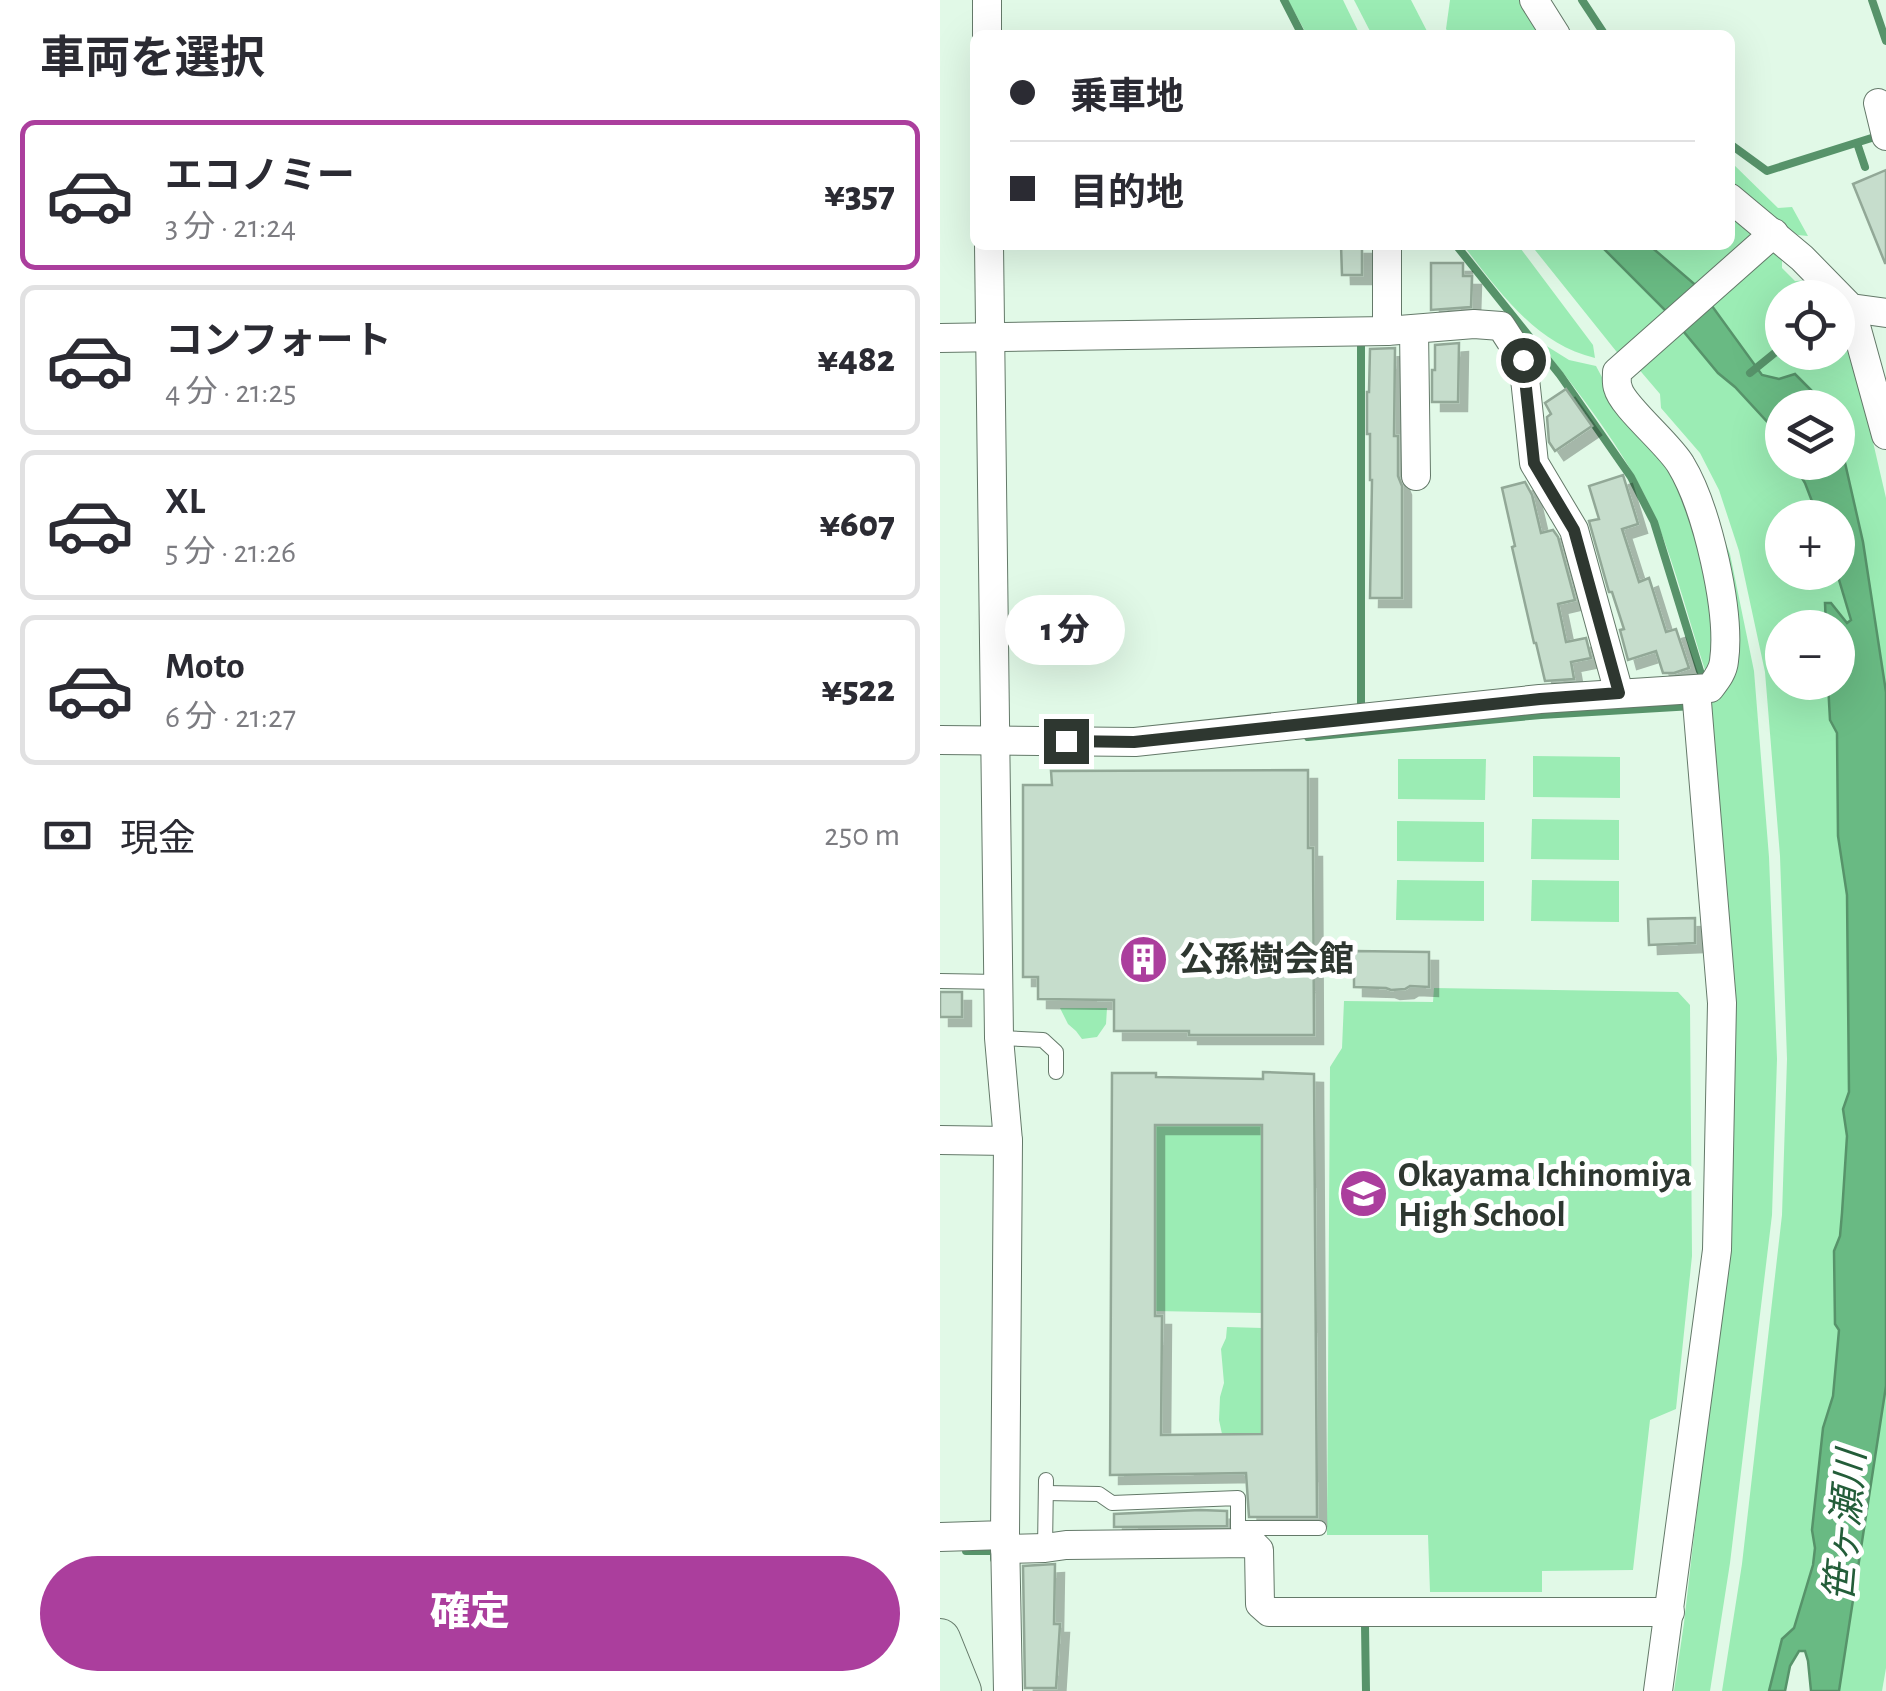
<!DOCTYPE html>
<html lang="ja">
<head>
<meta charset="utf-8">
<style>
  :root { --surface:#fff; --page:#f2f2f3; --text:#2b2b33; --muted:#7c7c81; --line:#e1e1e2; --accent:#ab3e9d }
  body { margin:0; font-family:"Alegreya Sans","Noto Sans JP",sans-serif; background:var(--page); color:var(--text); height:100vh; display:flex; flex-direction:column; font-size:38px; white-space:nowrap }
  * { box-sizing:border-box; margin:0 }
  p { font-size:32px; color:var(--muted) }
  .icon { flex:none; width:55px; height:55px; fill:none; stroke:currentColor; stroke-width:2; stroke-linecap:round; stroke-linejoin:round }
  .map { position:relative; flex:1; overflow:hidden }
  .drawer { display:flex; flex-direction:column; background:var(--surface); width:940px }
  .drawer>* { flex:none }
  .top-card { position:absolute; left:30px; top:30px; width:765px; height:220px; border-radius:15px; box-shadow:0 10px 40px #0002; display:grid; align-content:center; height:220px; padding:0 40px; background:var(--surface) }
  .fabs { position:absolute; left:825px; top:280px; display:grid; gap:20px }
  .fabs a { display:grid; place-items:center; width:90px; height:90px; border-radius:50%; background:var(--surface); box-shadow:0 10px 40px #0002; font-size:50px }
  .end { position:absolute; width:45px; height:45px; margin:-22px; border:12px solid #2e3730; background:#fff; box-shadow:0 0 0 5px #fff }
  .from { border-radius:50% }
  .bubble { position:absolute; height:70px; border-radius:35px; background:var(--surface); box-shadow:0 10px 40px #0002; font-size:32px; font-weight:800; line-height:70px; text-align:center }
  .top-card b { display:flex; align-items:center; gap:35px; height:95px; font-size:38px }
  .top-card b+b { border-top:2px solid var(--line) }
  .top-card i { width:25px; height:25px; background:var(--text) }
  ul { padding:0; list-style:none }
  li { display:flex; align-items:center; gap:30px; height:150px; margin:0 20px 15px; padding:0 20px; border:5px solid var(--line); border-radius:15px }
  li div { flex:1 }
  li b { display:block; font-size:38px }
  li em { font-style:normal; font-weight:800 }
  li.current { border-color:var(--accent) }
  li>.icon { width:90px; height:90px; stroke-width:1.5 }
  h2 { padding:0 40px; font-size:45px; line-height:120px }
  .pay { display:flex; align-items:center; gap:25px; height:110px; padding:0 40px; font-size:38px }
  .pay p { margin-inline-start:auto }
  .button { display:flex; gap:20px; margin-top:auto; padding:20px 40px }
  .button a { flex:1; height:115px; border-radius:60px; background:var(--accent); color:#fff; font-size:40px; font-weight:800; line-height:115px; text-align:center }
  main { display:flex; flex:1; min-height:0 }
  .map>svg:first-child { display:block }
  .green { fill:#9becb4 }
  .water { fill:#69ba83; stroke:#57936a; stroke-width:2.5 }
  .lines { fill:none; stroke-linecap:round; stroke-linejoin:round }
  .stream { stroke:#57936a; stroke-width:8 }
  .building { fill:#c6ddcc; stroke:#92a897; stroke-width:2.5; fill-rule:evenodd; filter:url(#shadow) }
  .lane-casing { stroke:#647969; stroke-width:16 }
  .street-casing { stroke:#647969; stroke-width:30 }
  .secondary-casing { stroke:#647969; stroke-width:42 }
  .lane { stroke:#fff; stroke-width:14 }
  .street { stroke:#fff; stroke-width:28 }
  .secondary { stroke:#dbf8e4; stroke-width:40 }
  .route { stroke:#2e3730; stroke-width:12 }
  .labels { text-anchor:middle; stroke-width:10; stroke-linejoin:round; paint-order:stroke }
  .poi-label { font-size:35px; font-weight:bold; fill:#2e3730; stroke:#fff; text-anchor:start }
  .water-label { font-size:38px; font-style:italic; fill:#235d39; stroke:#fff }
</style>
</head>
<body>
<main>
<section class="drawer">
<h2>車両を選択</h2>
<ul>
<li class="current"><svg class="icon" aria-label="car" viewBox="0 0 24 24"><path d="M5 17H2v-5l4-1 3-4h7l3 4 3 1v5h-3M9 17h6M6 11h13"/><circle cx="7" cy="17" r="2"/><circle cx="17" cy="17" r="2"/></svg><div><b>エコノミー</b><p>3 分 · 21:24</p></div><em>¥357</em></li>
<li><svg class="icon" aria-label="car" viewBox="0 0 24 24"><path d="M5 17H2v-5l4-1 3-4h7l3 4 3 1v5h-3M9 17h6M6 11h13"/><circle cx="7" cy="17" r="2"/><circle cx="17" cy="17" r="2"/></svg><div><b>コンフォート</b><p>4 分 · 21:25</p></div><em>¥482</em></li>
<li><svg class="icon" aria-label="car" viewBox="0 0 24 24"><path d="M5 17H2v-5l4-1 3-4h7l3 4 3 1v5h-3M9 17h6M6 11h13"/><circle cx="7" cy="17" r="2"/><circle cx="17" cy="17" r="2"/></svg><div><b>XL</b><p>5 分 · 21:26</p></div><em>¥607</em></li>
<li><svg class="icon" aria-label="car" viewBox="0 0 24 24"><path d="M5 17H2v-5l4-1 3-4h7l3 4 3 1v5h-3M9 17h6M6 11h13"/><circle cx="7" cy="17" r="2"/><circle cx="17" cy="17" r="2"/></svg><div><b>Moto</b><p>6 分 · 21:27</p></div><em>¥522</em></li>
</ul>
<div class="pay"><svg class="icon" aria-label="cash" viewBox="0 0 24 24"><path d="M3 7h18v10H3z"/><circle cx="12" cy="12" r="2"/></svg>現金<p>250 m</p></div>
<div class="button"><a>確定</a></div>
</section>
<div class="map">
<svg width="946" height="1691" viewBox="0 0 946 1691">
  <defs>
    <filter id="shadow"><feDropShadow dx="9" dy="9" stdDeviation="0" flood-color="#0004"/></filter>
  </defs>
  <rect width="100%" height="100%" fill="#e1f9e7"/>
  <g class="green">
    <path d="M348,0H403L420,35H367Z"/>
    <path d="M414,0H471L489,35H432Z"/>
    <path d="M510,0H581L602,35H510L506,29Z"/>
    <path d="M790,161L838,208L852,207L868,236L858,235L790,189Z"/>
    <path d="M790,211L832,252H836L842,260V268L855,281L869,280L884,297L842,298V352H898V318L910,343L946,498V692L923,542L898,432V408L886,407L883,402L839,379L822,375L759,288L709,245H790Z"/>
    <path d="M523,245H578L653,345L655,358C595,344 559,291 523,245Z"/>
    <path d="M591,245H660L729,314L778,373L795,387L831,426L842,445V462L853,463L865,483L878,517L842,518V572L897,573L911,621L908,624L892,604H885L886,627L842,628V682L888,683L890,719L897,733L898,836L907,895L909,1093L903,1109L907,1136L902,1213L900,1236L894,1251L900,1329L893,1396L883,1429L872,1530L875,1548L873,1565L854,1629L842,1639L829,1691H782L802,1564L842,1215L847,1059L840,856L825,672L799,551L779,490L760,453L721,408L720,394L685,353L680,356Z"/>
    <path d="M597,340L629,360L656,366L673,398L734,469L766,557L775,661L765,670C749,621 736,569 717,522C692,460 639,392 597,340Z"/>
    <path d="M777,522L790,554L814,671L829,857L837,1059L832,1215L790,1563L770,1691H734L744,1623L787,1249L769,702Z"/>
    <path d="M593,756L680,757V798L593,797Z"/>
    <path d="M458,759H546L545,800L458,799Z"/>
    <path d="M592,819L679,820V860L591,859Z"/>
    <path d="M457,821L544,822V862L457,861Z"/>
    <path d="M457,880L544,881V921L456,920Z"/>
    <path d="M592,880L679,881V922L591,921Z"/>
    <path d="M494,988L738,992L750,1005L752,1256L736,1409L710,1420L693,1570L602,1571V1592H490L488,1535H387L390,1067L402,1048L404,1001L493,1002Z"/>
    <path d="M120,1008H167L166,1024L157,1037L142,1039L136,1031L128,1024Z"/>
    <path d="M215,1125H322V1313L215,1311Z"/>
    <path d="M287,1327L322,1328V1434H282L279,1420L280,1397L284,1383L281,1349L286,1338Z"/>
    <path d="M946,1386V1668L942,1691H899Z"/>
  </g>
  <g class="water">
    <path d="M660,245H709L759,288L822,375L839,379L855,374L883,402L886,407L842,408V445L831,426L795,387L778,373L729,314Z"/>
    <path d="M898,432L923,542L946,692V1386L899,1691H871L868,1661L865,1651H859L850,1666L845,1691H829L842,1639L854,1628L873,1565L875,1548L872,1530L883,1428L893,1396L899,1330L895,1324L894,1251L900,1236L902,1213L907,1136L903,1109L909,1092L907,895L898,836L897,733L890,720L888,683L898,682V628L886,627L885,603H891L907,623L911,620L897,573L898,518L878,517L865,483L853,463L898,462Z"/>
  </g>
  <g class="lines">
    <g class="stream">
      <path d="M344,0L362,35"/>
      <path d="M642,0L665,35"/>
      <path d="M932,0L946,41"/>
      <path d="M917,143L925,167"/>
      <path d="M790,144L827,171L941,135"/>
      <path d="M516,245L620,375L691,477L714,522L760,671"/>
      <path d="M810,373L842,347"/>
      <path d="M421,712V341"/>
      <path d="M368,737L601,715L753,706"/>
      <path d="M26,1551H54V1559"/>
      <path d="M425,1625L426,1691"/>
    </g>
  </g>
  <g class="building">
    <path d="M946,170V263H945L913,184Z"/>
    <path d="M401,245H422V275H402Z"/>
    <path d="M491,263H523V276H532L531,307L491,310Z"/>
    <path d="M519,343L518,402H492V370H495V345Z"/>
    <path d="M455,348L454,436H458V476L462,486V598H430L432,480H430V434H427V392H429L430,349Z"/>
    <path d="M626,389L652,426L615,451L609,442L607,417L611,414L605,403Z"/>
    <path d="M683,475L698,524L682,529L699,582L709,578L726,632L736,629L749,668L734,673H723L716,651L688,660L680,630L684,629L672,592H669L649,521L659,519L649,486Z"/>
    <path d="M585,482L592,495L601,533L613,530L618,537L635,600L618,604L626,642L646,638L651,658L631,662L634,679L605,681L596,643H594L572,547L575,546L562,488Z"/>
    <path d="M368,770V848H373L374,1035H249V1031H174V1000L98,999V977H83V785H112L111,771Z"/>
    <path d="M755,918V943L709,945L708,919Z"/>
    <path d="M414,951L489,952V987L470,986L465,989L451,990L446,988L414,987Z"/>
    <rect x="0" y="992" width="22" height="25"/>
    <path d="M323,1072L374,1074L377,1517H309L306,1473L170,1475L172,1073H216V1077L323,1079ZM215,1125H322V1434L221,1435L222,1316H215Z"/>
    <path d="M260,1510L287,1511V1526L174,1527V1514Z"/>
    <path d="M115,1564L114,1624H120L116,1688H85L83,1566Z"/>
  </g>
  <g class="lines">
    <defs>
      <g id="lane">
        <path d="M0,981L59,982"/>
        <path d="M59,1038L103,1040L116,1052V1072"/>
        <path d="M106,1493L159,1494L172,1503L298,1498V1528H379"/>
        <path d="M105,1548L106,1480"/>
      </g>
      <g id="street">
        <path d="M594,0L616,35"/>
        <path d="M47,35V0"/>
        <path d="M938,103L946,136"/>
        <path d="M790,198L862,258L911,308L946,313"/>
        <path d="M911,308L946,435"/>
        <path d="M474,330L476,476"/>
        <path d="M447,331V245"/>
        <path d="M0,338L447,331L534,324L561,326L583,360L594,463L634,530L679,693"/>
        <path d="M0,740L195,742L600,699L770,688C776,680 783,672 784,661C791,612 767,508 741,465C730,445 682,406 678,388C676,383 677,378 677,372L834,233"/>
        <path d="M0,1140L68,1141"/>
        <path d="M65,1535L68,1691"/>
        <path d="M0,1537L65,1535L68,1141L59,1038L49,245"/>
        <path d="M65,1549L105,1548L126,1545L312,1543L319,1550L320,1604L329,1612H730"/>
        <path d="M718,1691L777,1250L782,1003L756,690"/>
      </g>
      <path id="secondary" d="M0,1639L21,1691"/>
    </defs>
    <use href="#lane" class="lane-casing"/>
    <use href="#street" class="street-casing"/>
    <use href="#secondary" class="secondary-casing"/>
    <use href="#lane" class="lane"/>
    <use href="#street" class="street"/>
    <use href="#secondary" class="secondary"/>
  </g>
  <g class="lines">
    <path class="route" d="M126,741L194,742L600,699L679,693L634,530L594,463L583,360"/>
  </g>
  <defs>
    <symbol id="building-disc" viewBox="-11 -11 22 22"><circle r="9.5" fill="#ab3e9d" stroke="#fff"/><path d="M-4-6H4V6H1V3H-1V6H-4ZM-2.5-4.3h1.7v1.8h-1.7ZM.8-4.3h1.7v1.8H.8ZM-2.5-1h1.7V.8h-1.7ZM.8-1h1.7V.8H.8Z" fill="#fff"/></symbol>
    <symbol id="school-disc" viewBox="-11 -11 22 22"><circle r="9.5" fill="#ab3e9d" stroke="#fff"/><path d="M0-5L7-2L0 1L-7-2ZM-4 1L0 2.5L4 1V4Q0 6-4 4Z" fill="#fff"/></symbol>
  </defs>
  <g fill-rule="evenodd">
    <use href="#building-disc" x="176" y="932" width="55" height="55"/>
    <use href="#school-disc" x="396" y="1166" width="55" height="55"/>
  </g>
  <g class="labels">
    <g class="poi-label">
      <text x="239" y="971">公孫樹会館</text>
      <text x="458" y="1186">Okayama Ichinomiya<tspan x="458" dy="40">High School</tspan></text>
    </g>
    <g class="water-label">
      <text transform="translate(905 1526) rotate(-85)" y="13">笹ヶ瀬川</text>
    </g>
  </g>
</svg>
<div class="fabs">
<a><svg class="icon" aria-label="locate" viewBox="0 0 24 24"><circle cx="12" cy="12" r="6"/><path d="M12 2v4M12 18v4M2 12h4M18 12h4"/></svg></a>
<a><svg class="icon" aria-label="layers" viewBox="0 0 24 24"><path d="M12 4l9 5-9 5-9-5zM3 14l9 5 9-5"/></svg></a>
<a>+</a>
<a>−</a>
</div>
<i class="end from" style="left:583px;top:360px"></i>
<i class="end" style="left:126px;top:741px"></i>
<div class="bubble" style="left:65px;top:595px;width:120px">1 分</div>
<div class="top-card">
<b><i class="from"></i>乗車地</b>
<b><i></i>目的地</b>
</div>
</div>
</main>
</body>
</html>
